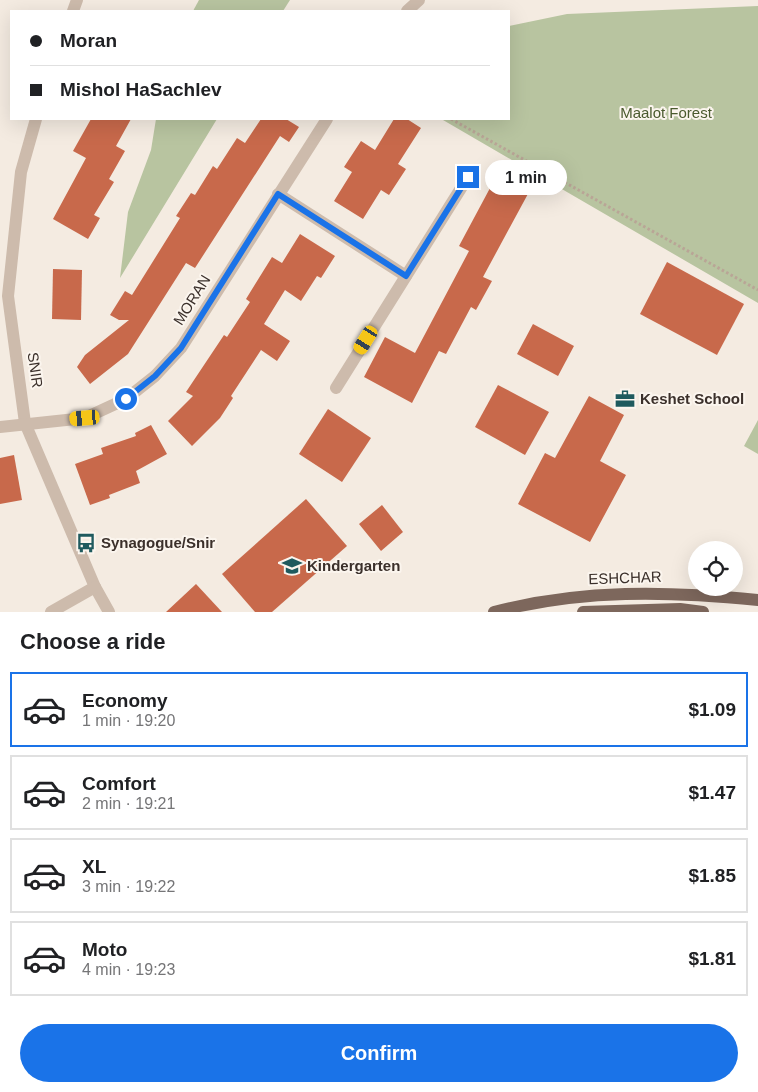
<!DOCTYPE html>
<html lang="en">
<head>
<meta charset="utf-8">
<style>
  :root { --surface:#fff; --page:#f2f2f2; --text:#202124; --muted:#757577; --line:#e0e0e0; --accent:#1a73e8 }
  body { margin:0; font-family:Arial,sans-serif; background:var(--page); color:var(--text); height:100vh; display:flex; flex-direction:column; font-size:19px; white-space:nowrap }
  * { box-sizing:border-box; margin:0 }
  p { font-size:16px; color:var(--muted) }
  .icon { flex:none; width:28px; height:28px; fill:none; stroke:currentColor; stroke-width:2; stroke-linecap:round; stroke-linejoin:round }
  .map { position:relative; height:612px; overflow:hidden }
  .drawer { display:flex; flex-direction:column; background:var(--surface); flex:1 }
  .drawer>* { flex:none }
  .top-card { position:absolute; left:10px; top:10px; width:500px; height:110px; border-radius:0px; box-shadow:0 5px 20px #0002; display:grid; align-content:center; height:110px; padding:0 20px; background:var(--surface) }
  .buttons { position:absolute; left:688px; top:541px; display:grid; gap:10px }
  .buttons a { display:grid; place-items:center; width:55px; height:55px; border-radius:50%; background:var(--surface); box-shadow:0 5px 20px #0002; font-size:25px }
  .end { position:absolute; width:22px; height:22px; margin:-11px; border:6px solid #1a73e8; background:#fff; box-shadow:0 0 0 2px #fff }
  .from { border-radius:50% }
  .bubble { position:absolute; height:35px; border-radius:18px; background:var(--surface); box-shadow:0 5px 20px #0002; font-size:16px; font-weight:700; line-height:35px; text-align:center }
  .car { position:absolute; width:15px; height:30px; margin:-15px -8px; border-radius:6px; box-shadow:0 0 4px 1px #0007; background:linear-gradient(#f5c518 24%,#345 0 40%,#f5c518 0 76%,#345 0 86%,#f5c518 0) }
  .top-card b { display:flex; align-items:center; gap:18px; height:48px; font-size:19px }
  .top-card b+b { border-top:1px solid var(--line) }
  .top-card i { width:12px; height:12px; background:var(--text) }
  ul { padding:0; list-style:none }
  li { display:flex; align-items:center; gap:15px; height:75px; margin:0 10px 8px; padding:0 10px; border:2px solid var(--line); border-radius:0px }
  li div { flex:1 }
  li b { display:block; font-size:19px }
  li em { font-style:normal; font-weight:700 }
  li.on { border-color:var(--accent) }
  li>.icon { width:45px; height:45px; stroke-width:1.5 }
  h2 { padding:0 20px; font-size:22px; line-height:60px }
  .action { display:flex; gap:10px; margin-top:auto; padding:10px 20px }
  .action a { flex:1; height:58px; border-radius:30px; background:var(--accent); color:#fff; font-size:20px; font-weight:700; line-height:58px; text-align:center }
  .map>svg:first-child { display:block }
  .green { fill:#b8c4a0 }
  .building { fill:#c8694b }
  .lines { fill:none; stroke-linecap:round; stroke-linejoin:round }
  .path { stroke:#b9a596; stroke-width:3; stroke-dasharray:2.5 2.5; stroke-linecap:butt }
  .minor { stroke:#cdbbac; stroke-width:12 }
  .major { stroke:#7d675c; stroke-width:12 }
  .route { stroke:#1a73e8; stroke-width:6 }
  .labels { text-anchor:middle; stroke-width:4; stroke-linejoin:round; paint-order:stroke }
  .park-label { font-size:15px; fill:#4a5a2e; stroke:#fbf5ee }
  .street-label { font-size:15px; fill:#3b302b; stroke:#fbf5ee }
  .poi-label { font-size:15px; font-weight:bold; fill:#3b302b; stroke:#fbf5ee; text-anchor:start }
</style>
</head>
<body>
<div class="map">
<svg width="758" height="612" viewBox="0 0 758 612">
  <rect width="100%" height="100%" fill="#f4ebe1"/>
  <g class="green">
    <path d="M199,0H290L283,11H193Z"/>
    <path d="M758,6V303L443,120L509,119V26L567,14Z"/>
    <path d="M156,119H217L120,278L128,212L151,150Z"/>
    <path d="M758,420V454L744,446Z"/>
  </g>
  <g class="building">
    <path d="M91,119H131L116,146L125,151L109,179L114,182L94,215L100,218L88,239L53,219L86,158L73,151Z"/>
    <path d="M261,119H286L299,127L289,142L280,136L195,268L186,263L128,354L90,384L77,367L85,355L129,320H119L110,315L125,291L132,295L180,218L176,216L191,193L195,195L213,166L217,169L237,138L245,143Z"/>
    <path d="M394,119H407L421,128L398,164L406,169L389,195L381,190L363,219L334,201L352,172L344,167L361,141L375,150Z"/>
    <path d="M497,175L529,192L483,277L492,281L476,310L471,307L446,354L439,351L412,403L364,377L385,337L415,353L469,251L459,246Z"/>
    <path d="M300,234L335,256L321,278L317,276L301,301L285,290L264,324L290,341L277,361L261,350L231,396L233,398L220,418L192,446L168,421L193,396L186,392L224,335L227,337L250,302L246,299L272,257L282,263Z"/>
    <path d="M667,262L744,304L717,355L640,314Z"/>
    <path d="M53,269L82,270L81,320L52,319Z"/>
    <path d="M533,324L574,346L558,376L517,354Z"/>
    <path d="M498,385L549,412L525,455L475,427Z"/>
    <path d="M589,396L624,415L600,461L626,475L590,542L518,504L545,453L555,458Z"/>
    <path d="M328,409L371,438L342,482L299,454Z"/>
    <path d="M151,425L167,454L136,471L140,483L109,495L110,498L90,505L75,464L103,454L101,448L136,436L135,433Z"/>
    <path d="M14,455L22,500L0,504V458Z"/>
    <path d="M306,499L347,546L272,612H255L222,574Z"/>
    <path d="M382,505L403,532L381,551L359,524Z"/>
    <path d="M196,584L222,612H166Z"/>
  </g>
  <g class="lines">
    <path class="path" d="M451,119L758,290"/>
    <g class="minor">
      <path d="M73,11L77,0"/>
      <path d="M407,11L419,0"/>
      <path d="M36,119L21,172L8,296L25,423L95,587L109,612"/>
      <path d="M278,194L406,276"/>
      <path d="M336,388L468,177"/>
      <path d="M0,427L85,418L126,399L155,376L181,348L327,119"/>
      <path d="M51,612L95,587"/>
    </g>
    <g class="major">
      <path d="M494,612C582,589 668,591 758,600"/>
      <path d="M583,612L680,609L703,612"/>
    </g>
  </g>
  <g class="lines">
    <path class="route" d="M126,399L155,376L181,348L278,194L406,276L468,177"/>
  </g>
  <defs>
    <symbol id="office-bare" viewBox="-9 -9 18 18"><path d="M-6-3h4V-5.5h4V-3h4V5H-6ZM-1-4.5V-3h2v-1.5ZM-6 0V1H6V0Z" fill="#1f5a5e" stroke="#fbf5ee" stroke-width="2.5" paint-order="stroke"/></symbol>
    <symbol id="bus-bare" viewBox="-9 -9 18 18"><path d="M-5-6H5V4H4V6H2V4H-2V6H-4V4H-5ZM-3.5-4V0h7V-4ZM-3.5 1.2v1.5H-2V1.2ZM2 1.2v1.5H3.5V1.2Z" fill="#1f5a5e" stroke="#fbf5ee" stroke-width="2.5" paint-order="stroke"/></symbol>
    <symbol id="school-bare" viewBox="-9 -9 18 18"><path d="M0-5L7-2L0 1L-7-2ZM-4 1L0 2.5L4 1V4Q0 6-4 4Z" fill="#1f5a5e" stroke="#fbf5ee" stroke-width="2.5" paint-order="stroke"/></symbol>
  </defs>
  <g fill-rule="evenodd">
    <use href="#office-bare" x="611" y="385" width="28" height="28"/>
    <use href="#bus-bare" x="72" y="529" width="28" height="28"/>
    <use href="#school-bare" x="278" y="552" width="28" height="28"/>
  </g>
  <g class="labels">
    <g class="park-label">
      <text x="666" y="118">Maalot Forest</text>
    </g>
    <g class="street-label">
      <text transform="translate(192 300) rotate(-58)" y="5">MORAN</text>
      <text transform="translate(35 370) rotate(82)" y="5">SNIR</text>
      <text transform="translate(625 578) rotate(-2)" y="5">ESHCHAR</text>
    </g>
    <g class="poi-label">
      <text x="640" y="404">Keshet School</text>
      <text x="101" y="548">Synagogue/Snir</text>
      <text x="307" y="571">Kindergarten</text>
    </g>
  </g>
</svg>
<div class="buttons">
<a><svg class="icon" aria-label="locate" viewBox="0 0 24 24"><circle cx="12" cy="12" r="6"/><path d="M12 2v4M12 18v4M2 12h4M18 12h4"/></svg></a>
</div>
<i class="end from" style="left:126px;top:399px"></i>
<i class="end" style="left:468px;top:177px"></i>
<div class="bubble" style="left:485px;top:160px;width:82px">1 min</div>
<i class="car" style="left:366px;top:340px;rotate:212deg"></i>
<i class="car" style="left:85px;top:418px;rotate:265deg"></i>
<div class="top-card">
<b><i class="from"></i>Moran</b>
<b><i></i>Mishol HaSachlev</b>
</div>
</div>
<section class="drawer">
<h2>Choose a ride</h2>
<ul>
<li class="on"><svg class="icon" aria-label="car" viewBox="0 0 24 24"><path d="M5 17H2v-5l4-1 3-4h7l3 4 3 1v5h-3M9 17h6M6 11h13"/><circle cx="7" cy="17" r="2"/><circle cx="17" cy="17" r="2"/></svg><div><b>Economy</b><p>1 min · 19:20</p></div><em>$1.09</em></li>
<li><svg class="icon" aria-label="car" viewBox="0 0 24 24"><path d="M5 17H2v-5l4-1 3-4h7l3 4 3 1v5h-3M9 17h6M6 11h13"/><circle cx="7" cy="17" r="2"/><circle cx="17" cy="17" r="2"/></svg><div><b>Comfort</b><p>2 min · 19:21</p></div><em>$1.47</em></li>
<li><svg class="icon" aria-label="car" viewBox="0 0 24 24"><path d="M5 17H2v-5l4-1 3-4h7l3 4 3 1v5h-3M9 17h6M6 11h13"/><circle cx="7" cy="17" r="2"/><circle cx="17" cy="17" r="2"/></svg><div><b>XL</b><p>3 min · 19:22</p></div><em>$1.85</em></li>
<li><svg class="icon" aria-label="car" viewBox="0 0 24 24"><path d="M5 17H2v-5l4-1 3-4h7l3 4 3 1v5h-3M9 17h6M6 11h13"/><circle cx="7" cy="17" r="2"/><circle cx="17" cy="17" r="2"/></svg><div><b>Moto</b><p>4 min · 19:23</p></div><em>$1.81</em></li>
</ul>
<div class="action"><a>Confirm</a></div>
</section>
</body>
</html>
